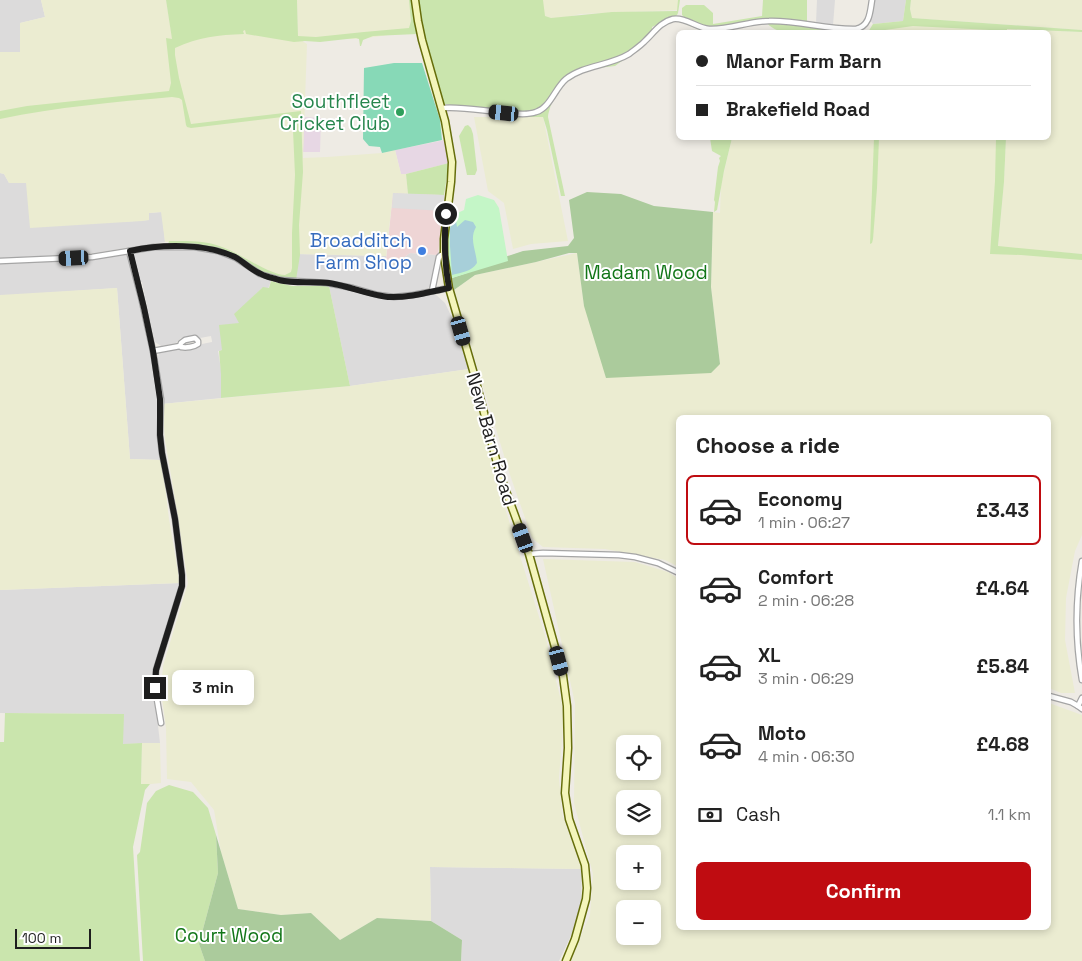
<!DOCTYPE html>
<html lang="en">
<head>
<meta charset="utf-8">
<style>
  :root { --surface:#fff; --page:#f6f6f6; --text:#222; --muted:#767676; --line:#e0e0e0; --accent:#bf0c11 }
  body { margin:0; font-family:"Space Grotesk",sans-serif; background:var(--page); color:var(--text); height:100vh; display:flex; flex-direction:column; font-size:19px; white-space:nowrap }
  * { box-sizing:border-box; margin:0 }
  p { font-size:16px; color:var(--muted) }
  .icon { flex:none; width:28px; height:28px; fill:none; stroke:currentColor; stroke-width:2; stroke-linecap:round; stroke-linejoin:round }
  .map { position:relative; flex:1; overflow:hidden }
  .drawer { position:absolute; left:676px; top:415px; width:375px; height:515px; display:flex; flex-direction:column; background:var(--surface); border-radius:8px; box-shadow:0 2px 8px #0003 }
  .drawer>* { flex:none }
  .banner { position:absolute; left:676px; top:30px; width:375px; height:110px; border-radius:8px; box-shadow:0 2px 8px #0003; display:grid; align-content:center; height:110px; padding:0 20px; background:var(--surface) }
  .buttons { position:absolute; left:616px; top:735px; display:grid; gap:10px }
  .buttons a { display:grid; place-items:center; width:45px; height:45px; border-radius:8px; background:var(--surface); box-shadow:0 2px 8px #0003; font-size:25px }
  .scale { position:absolute; left:15px; bottom:12px; width:76px; box-sizing:border-box; padding-left:5px; border:2px solid #1e1e1e; border-top:0; font-size:14px; line-height:18px; white-space:nowrap; color:#1e1e1e; -webkit-text-stroke:4px #fff; paint-order:stroke }
  .end { position:absolute; width:22px; height:22px; margin:-11px; border:6px solid #1e1e1e; background:#fff; box-shadow:0 0 0 2px #fff }
  .from { border-radius:50% }
  .bubble { position:absolute; height:35px; border-radius:8px; background:var(--surface); box-shadow:0 2px 8px #0003; font-size:16px; font-weight:700; line-height:35px; text-align:center }
  .car { position:absolute; width:15px; height:30px; margin:-15px -8px; border-radius:6px; box-shadow:0 0 4px 1px #0007; background:linear-gradient(#222 24%,#8ab4d8 0 40%,#222 0 76%,#8ab4d8 0 86%,#222 0) }
  .banner b { display:flex; align-items:center; gap:18px; height:48px; font-size:19px }
  .banner b+b { border-top:1px solid var(--line) }
  .banner i { width:12px; height:12px; background:var(--text) }
  ul { padding:0; list-style:none }
  li { display:flex; align-items:center; gap:15px; height:70px; margin:0 10px 8px; padding:0 10px; border:2px solid transparent; border-radius:8px }
  li div { flex:1 }
  li b { display:block; font-size:19px }
  li em { font-style:normal; font-weight:700 }
  li.on { border-color:var(--accent) }
  li>.icon { width:45px; height:45px; stroke-width:1.5 }
  h2 { padding:0 20px; font-size:22px; line-height:60px }
  .pay { display:flex; align-items:center; gap:12px; height:55px; padding:0 20px; font-size:19px }
  .pay p { margin-inline-start:auto }
  .button { display:flex; gap:10px; margin-top:auto; padding:10px 20px }
  .button a { flex:1; height:58px; border-radius:8px; background:var(--accent); color:#fff; font-size:20px; font-weight:700; line-height:58px; text-align:center }
  .map>svg:first-child { display:block }
  .residential { fill:#dcdbdb }
  .commercial { fill:#eed5d5 }
  .industrial { fill:#e7d7e4 }
  .farmland { fill:#ebecd1; fill-rule:evenodd }
  .grass { fill:#cae5ad }
  .forest { fill:#abcb9c }
  .park { fill:#c4f6c7 }
  .pitch { fill:#87d9b7 }
  .parking { fill:#dedede }
  .water { fill:#a7cfd9 }
  .lines { fill:none; stroke-linecap:round; stroke-linejoin:round }
  .street-casing { stroke:#a5a5a5; stroke-width:7 }
  .secondary-casing { stroke:#666e0b; stroke-width:9 }
  .street { stroke:#fff; stroke-width:4.5 }
  .secondary { stroke:#f4f5bb; stroke-width:6 }
  .route { stroke:#1e1e1e; stroke-width:6 }
  .leisure-dot { fill:#2e9e5b; stroke:#fff; stroke-width:2 }
  .shop-dot { fill:#3f7fe0; stroke:#fff; stroke-width:2 }
  .labels { text-anchor:middle; stroke-width:4; stroke-linejoin:round; paint-order:stroke }
  .leisure-label { font-size:19px; fill:#27864d; stroke:#fff; text-anchor:end }
  .shop-label { font-size:19px; fill:#366cbe; stroke:#fff; text-anchor:end }
  .park-label { font-size:19px; fill:#127618; stroke:#fff }
  .street-label { font-size:19px; fill:#1e1e1e; stroke:#fff }
</style>
</head>
<body>
<div class="map">
<svg width="1082" height="961" viewBox="0 0 1082 961">
  <rect width="100%" height="100%" fill="#eeebe4"/>
  <g class="residential">
    <path d="M0,0H41L45,17L20,23V52H0Z"/>
    <path d="M817,0H835L833,25L816,23Z"/>
    <path d="M873,0H906L903,21L873,24L870,20Z"/>
    <path d="M0,173L4,174L9,183H26L121,222L149,220V213L162,212L165,242L87,254L0,258Z"/>
    <path d="M157,249H199L219,253L234,259L259,277L271,281L268,289L262,288L247,303L239,323L223,350L218,351L222,375L221,398L162,404L160,377L157,360L159,353L177,349L183,351L192,350L199,347L202,344L212,342V341L211,336L200,338L194,336L181,338L176,343L161,346L155,342L147,309L146,308L147,307L142,282H139L133,255L135,252Z"/>
    <path d="M410,253L438,255L430,287L415,293L391,295L329,281L294,277L295,254L386,256V261H399Z"/>
    <path d="M123,254L128,255L129,258L148,333L158,394L162,460L130,459L117,288L0,296V263Z"/>
    <path d="M329,286L349,289L384,299L400,300L435,294L445,303L454,322L469,369L350,386Z"/>
    <path d="M180,583L159,648L153,682L160,743L123,744V714L0,713V590Z"/>
    <path d="M430,867L582,869L581,901L576,925L559,961H461L462,940L431,921Z"/>
  </g>
  <path class="commercial" d="M393,193L444,195L438,255L410,253L399,261H386Z"/>
  <g class="industrial">
    <path d="M304,117L321,118L320,152H303Z"/>
    <path d="M445,140L449,163L406,174H401L395,150Z"/>
  </g>
  <g class="farmland">
    <path d="M41,0H166L173,43L229,30H253L298,38L297,0H411L415,31L361,39H299L307,44L303,158L327,157L382,153L395,150L401,174H406L408,194L393,193L386,256L296,254L294,277L278,276L204,244L165,242L161,212L149,213V220L142,221L30,228L26,183H9L4,174L0,173V52H20V23L45,17Z"/>
    <path d="M541,0H679L678,10L580,14L543,23Z"/>
    <path d="M911,0H1082V30L911,18L910,9Z"/>
    <path d="M874,26H978L1001,32H874Z"/>
    <path d="M1007,29L1082,32V254L998,247L1004,182L1006,138H1049V32H1007Z"/>
    <path d="M474,117H543L568,241L531,244L513,249L504,203L488,191Z"/>
    <path d="M732,138H1001L994,249L1082,258V535L1075,551L1066,598L1065,640L1075,693H1061L1049,688V418H679V567L665,560L605,549L543,547L532,538L509,472L454,290L475,275L577,253L584,306L720,364L711,287L713,212L720,213L721,185Z"/>
    <path d="M117,288L130,459L162,460L169,519L180,583L0,590V295Z"/>
    <path d="M469,369L494,473L546,639L564,713L559,778L562,814L582,869L430,867L431,921L377,918L340,940L311,913L281,915L238,909L221,852L214,810L191,782L167,779L166,728L161,690L163,666L188,583L172,481L165,440L162,404L350,386Z"/>
    <path d="M543,559L635,562L668,572L679,579V928H1049V703L1082,715V961H570L590,915L593,874L574,803L575,703ZM625,744H652V771H625ZM625,799H652V826H625ZM625,854H652V881H625ZM625,909H652V936H625Z"/>
    <path d="M142,743H160L161,783L141,785Z"/>
  </g>
  <g class="grass">
    <path d="M166,0H297L298,36L316,37L364,32L409,28L411,21L409,0H414L417,34L373,36L363,40L361,46H360L359,39L356,38L320,42L305,41L294,42L246,34L245,30L243,31L244,34C218,35 199,37 175,48V55L179,78L191,124L301,111L303,172L299,225L300,255L296,280L276,279L212,248L191,245H168L169,241C187,241 205,240 222,247C240,253 269,275 285,275L291,272L292,268V233L295,175L293,130L292,122L288,118L282,117L191,128L187,127L186,125L182,100L179,98L172,97C115,102 57,107 0,119V111L27,106L169,91L171,83L166,38L172,39Z"/>
    <path d="M417,0H543L545,16L551,18L612,12L677,11L678,0H680L678,13L677,15L652,27V31L637,47L619,58L573,73L539,110L522,113L483,110L444,104L423,37Z"/>
    <path d="M763,0H807V22H749L712,27H704L686,19L682,15V8L686,5H704L713,13V24L762,16Z"/>
    <path d="M906,0H911L910,9L912,18L1082,30V32L1007,29V32H993L990,30L913,26L878,31L876,32H868L873,24L903,21Z"/>
    <path d="M673,20L682,21L712,32H705L683,23L674,21L669,23L660,29L640,48L615,66L598,68L586,71L574,76L571,80C560,82 549,106 548,117L565,196H561L547,130L543,117H519L543,111L547,107L557,89L565,81L576,74L589,69L611,64L619,61L641,46L661,26Z"/>
    <path d="M776,22L850,31H863L868,32H794L795,31H790V32C781,32 773,30 767,23Z"/>
    <path d="M468,125L471,128L473,134L477,170L475,175H467L459,136L465,126Z"/>
    <path d="M710,138H732L724,171L717,210L714,212L715,202L714,200L718,167L720,161L719,158L721,156L712,151Z"/>
    <path d="M874,138H879L877,188L873,239L872,243L870,244Z"/>
    <path d="M996,138H1006L1004,182L998,246L1082,254V260L1021,255L990,254L995,181Z"/>
    <path d="M449,163L444,195L408,194L406,174Z"/>
    <path d="M271,281L292,286H329L350,386L221,398V374L219,351L222,350L219,325L239,323L234,314L263,287L269,288Z"/>
    <path d="M5,713L124,714L123,744L142,743L141,784H150L145,790L133,847L140,961H0V742H4Z"/>
    <path d="M169,785L193,792L208,808L216,835L218,873L199,944L205,961H143L137,855L140,852L147,803L156,791Z"/>
  </g>
  <g class="forest">
    <path d="M587,192L621,194L654,206L713,212L711,287L720,364L711,373L606,378L584,306L577,253H569L536,262L475,275L454,290L452,278L467,273L480,265L523,251L568,246L574,238L569,200Z"/>
    <path d="M216,835L238,909L281,915L311,913L340,940L377,918L431,921L462,940L461,961H205L199,944L218,873Z"/>
  </g>
  <path class="park" d="M478,195L494,200L499,208L508,261L452,278L448,256L449,217L464,210L466,199Z"/>
  <path class="pitch" d="M394,63H422L440,120L442,140L382,153L380,147L369,146L363,139L364,68Z"/>
  <path class="parking" d="M393,193L444,195L443,211L392,208Z"/>
  <path class="water" d="M465,220L473,222L476,227C469,239 476,250 477,263C471,272 462,272 452,275L450,246V228L454,221H456L457,227Z"/>
  <g class="lines">
    <defs>
      <g id="street">
        <path d="M442,108C464,106 487,112 510,113C518,114 528,115 536,112C550,108 555,88 566,79C584,65 609,66 629,54C634,50 639,47 644,42C653,34 660,22 673,19C685,17 697,28 709,29C729,30 749,21 769,21C798,20 827,30 856,29C870,26 870,12 872,0"/>
        <path d="M129,251L141,297L153,351L161,399L160,435L162,453L175,519L182,575V586L156,670L155,688L161,723"/>
        <path d="M0,261L92,257L154,247H194L218,251L236,258L260,274L281,280L327,283L353,288L378,295L394,297L413,295L449,288"/>
        <path d="M432,291L439,257L441,255H444"/>
        <path d="M153,351L180,346L181,347C186,348 194,347 198,344V341L195,338L185,340L181,343L180,346"/>
        <path d="M529,554L543,553L619,555L635,557L658,563L679,573"/>
        <path d="M1082,561C1075,601 1075,640 1082,680"/>
        <path d="M1049,696L1071,702L1078,706"/>
        <path d="M1082,698L1078,706L1082,709"/>
      </g>
      <path id="secondary" d="M415,0L418,21L422,40L445,121L452,162L451,182L444,239V256L449,288L474,374L500,475L529,554L563,676L567,706L568,748L565,793L569,819L585,865L587,888L586,899L575,939L566,961"/>
    </defs>
    <use href="#street" class="street-casing"/>
    <use href="#secondary" class="secondary-casing"/>
    <use href="#street" class="street"/>
    <use href="#secondary" class="secondary"/>
  </g>
  <g class="lines">
    <path class="route" d="M155,688L156,670L160,657L182,586V575L175,519L162,453L160,435V399L153,351L144,308L130,251C161,244 205,243 235,257C244,262 251,270 261,274C266,277 273,278 279,280C295,284 312,281 329,283C349,286 368,295 388,297C409,298 429,292 449,288C444,262 444,239 446,214"/>
  </g>
  <circle class="leisure-dot" cx="400" cy="112" r="5"/>
  <circle class="shop-dot" cx="422" cy="251" r="5"/>
  <g class="labels">
    <g class="leisure-label">
      <text x="390" y="108">Southfleet<tspan x="390" dy="22">Cricket Club</tspan></text>
    </g>
    <g class="shop-label">
      <text x="412" y="247">Broadditch<tspan x="412" dy="22">Farm Shop</tspan></text>
    </g>
    <g class="park-label">
      <text x="646" y="279">Madam Wood</text>
      <text x="229" y="942">Court Wood</text>
    </g>
    <g class="street-label">
      <text transform="translate(492 439) rotate(74)" y="7">New Barn Road</text>
    </g>
  </g>
</svg>
<div class="buttons">
<a><svg class="icon" aria-label="locate" viewBox="0 0 24 24"><circle cx="12" cy="12" r="6"/><path d="M12 2v4M12 18v4M2 12h4M18 12h4"/></svg></a>
<a><svg class="icon" aria-label="layers" viewBox="0 0 24 24"><path d="M12 4l9 5-9 5-9-5zM3 14l9 5 9-5"/></svg></a>
<a>+</a>
<a>−</a>
</div>
<div class="scale">100 m</div>
<i class="end from" style="left:446px;top:214px"></i>
<i class="end" style="left:155px;top:688px"></i>
<div class="bubble" style="left:172px;top:670px;width:82px">3 min</div>
<i class="car" style="left:504px;top:113px;rotate:276deg"></i>
<i class="car" style="left:74px;top:258px;rotate:267deg"></i>
<i class="car" style="left:461px;top:331px;rotate:164deg"></i>
<i class="car" style="left:523px;top:538px;rotate:340deg"></i>
<i class="car" style="left:559px;top:661px;rotate:165deg"></i>
<div class="banner">
<b><i class="from"></i>Manor Farm Barn</b>
<b><i></i>Brakefield Road</b>
</div>
<section class="drawer">
<h2>Choose a ride</h2>
<ul>
<li class="on"><svg class="icon" aria-label="car" viewBox="0 0 24 24"><path d="M5 17H2v-5l4-1 3-4h7l3 4 3 1v5h-3M9 17h6M6 11h13"/><circle cx="7" cy="17" r="2"/><circle cx="17" cy="17" r="2"/></svg><div><b>Economy</b><p>1 min · 06:27</p></div><em>£3.43</em></li>
<li><svg class="icon" aria-label="car" viewBox="0 0 24 24"><path d="M5 17H2v-5l4-1 3-4h7l3 4 3 1v5h-3M9 17h6M6 11h13"/><circle cx="7" cy="17" r="2"/><circle cx="17" cy="17" r="2"/></svg><div><b>Comfort</b><p>2 min · 06:28</p></div><em>£4.64</em></li>
<li><svg class="icon" aria-label="car" viewBox="0 0 24 24"><path d="M5 17H2v-5l4-1 3-4h7l3 4 3 1v5h-3M9 17h6M6 11h13"/><circle cx="7" cy="17" r="2"/><circle cx="17" cy="17" r="2"/></svg><div><b>XL</b><p>3 min · 06:29</p></div><em>£5.84</em></li>
<li><svg class="icon" aria-label="car" viewBox="0 0 24 24"><path d="M5 17H2v-5l4-1 3-4h7l3 4 3 1v5h-3M9 17h6M6 11h13"/><circle cx="7" cy="17" r="2"/><circle cx="17" cy="17" r="2"/></svg><div><b>Moto</b><p>4 min · 06:30</p></div><em>£4.68</em></li>
</ul>
<div class="pay"><svg class="icon" aria-label="cash" viewBox="0 0 24 24"><path d="M3 7h18v10H3z"/><circle cx="12" cy="12" r="2"/></svg>Cash<p>1.1 km</p></div>
<div class="button"><a>Confirm</a></div>
</section>
</div>
</body>
</html>
